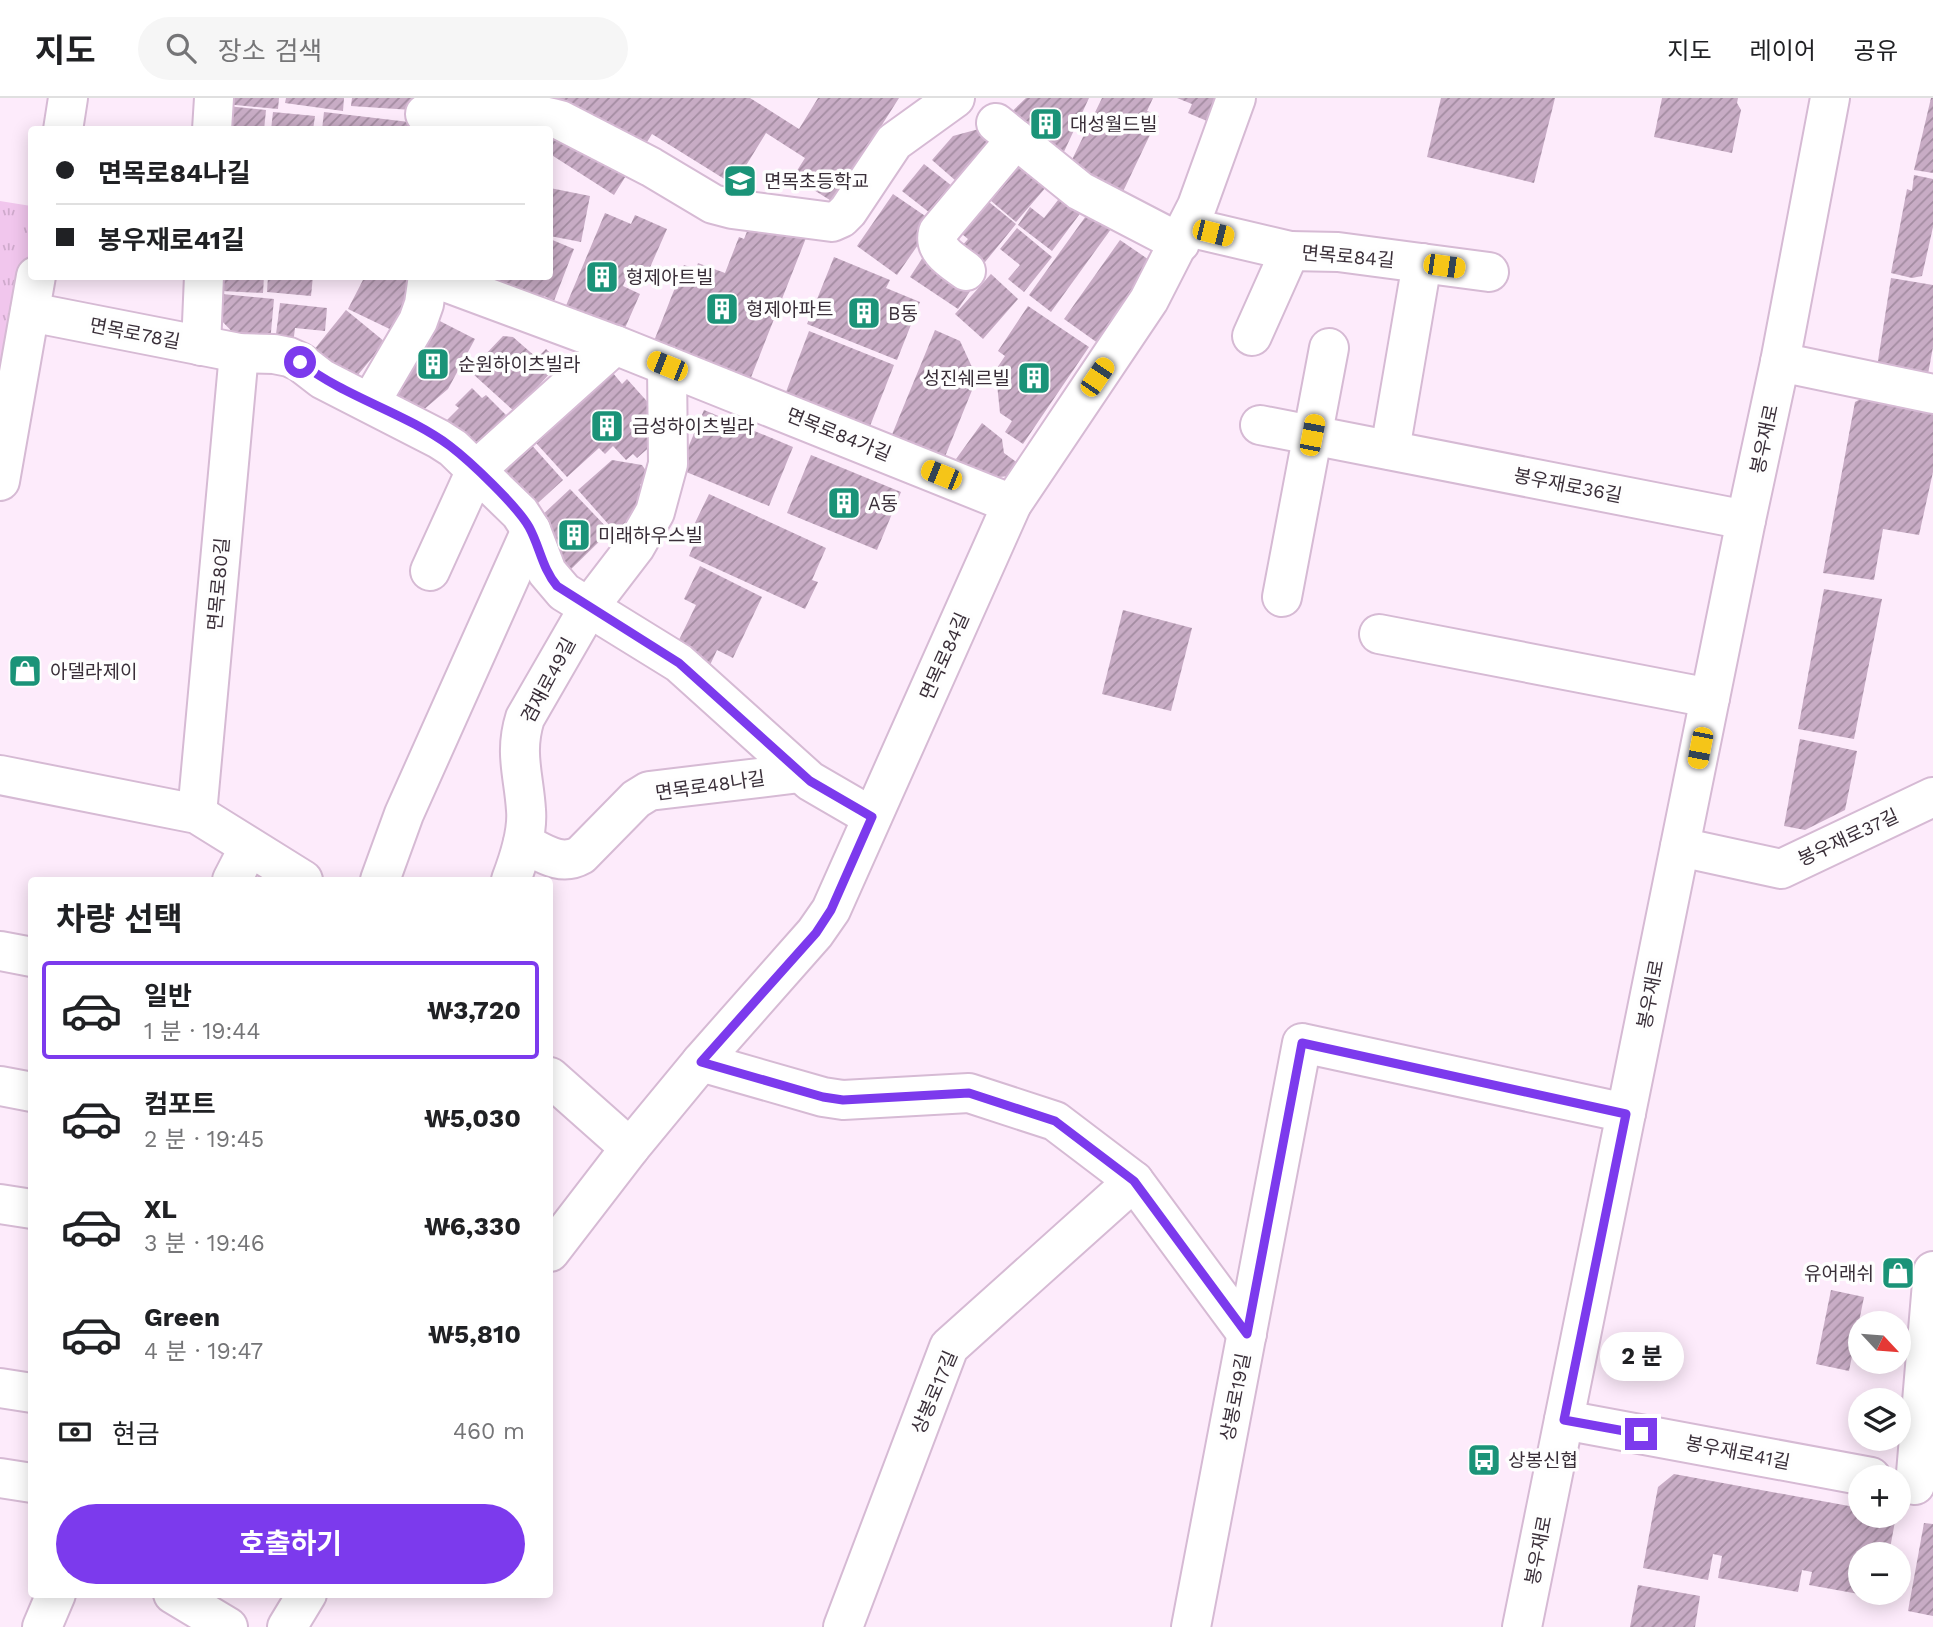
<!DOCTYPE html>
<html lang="ko">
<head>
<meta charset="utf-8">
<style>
  :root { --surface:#fff; --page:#f6f6f6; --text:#202124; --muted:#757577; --line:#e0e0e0; --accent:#7c3aed }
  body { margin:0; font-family:"Work Sans","Noto Sans KR",sans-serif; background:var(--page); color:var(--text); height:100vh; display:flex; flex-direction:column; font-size:26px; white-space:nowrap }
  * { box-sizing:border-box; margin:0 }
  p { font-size:23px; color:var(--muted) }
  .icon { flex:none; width:38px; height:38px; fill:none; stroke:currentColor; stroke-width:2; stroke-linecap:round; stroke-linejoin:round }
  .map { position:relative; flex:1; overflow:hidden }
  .side { position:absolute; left:28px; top:779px; width:525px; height:721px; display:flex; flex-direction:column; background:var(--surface); border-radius:7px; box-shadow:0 4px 18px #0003 }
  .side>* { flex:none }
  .hud { position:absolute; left:28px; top:28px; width:525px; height:154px; border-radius:7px; box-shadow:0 4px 18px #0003; display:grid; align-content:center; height:154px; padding:0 28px; background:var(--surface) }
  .needle { width:46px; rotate:116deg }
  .tools { position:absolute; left:1848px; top:1213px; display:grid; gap:14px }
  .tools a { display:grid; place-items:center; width:63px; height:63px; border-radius:50%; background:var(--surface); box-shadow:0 4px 18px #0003; font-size:35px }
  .end { position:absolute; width:32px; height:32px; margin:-16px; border:9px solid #7c3aed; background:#fff; box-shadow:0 0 0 4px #fff }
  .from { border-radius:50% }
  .bubble { position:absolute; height:49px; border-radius:24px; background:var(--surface); box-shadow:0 4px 18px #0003; font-size:23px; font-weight:700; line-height:49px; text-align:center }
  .car { position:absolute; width:21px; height:42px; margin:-21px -10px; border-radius:9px; box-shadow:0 0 5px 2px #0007; background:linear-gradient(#f5c518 24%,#345 0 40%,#f5c518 0 76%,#345 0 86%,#f5c518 0) }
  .hud b { display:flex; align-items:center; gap:24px; height:66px; font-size:26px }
  .hud b+b { border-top:2px solid var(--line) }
  .hud i { width:18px; height:18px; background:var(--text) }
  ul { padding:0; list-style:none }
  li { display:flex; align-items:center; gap:21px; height:98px; margin:0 14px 10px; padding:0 14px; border:4px solid transparent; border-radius:7px }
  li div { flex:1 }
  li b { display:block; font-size:26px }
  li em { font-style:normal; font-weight:700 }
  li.active { border-color:var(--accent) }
  li>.icon { width:63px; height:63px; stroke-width:1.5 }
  h2 { padding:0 28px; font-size:32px; line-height:84px }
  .pay { display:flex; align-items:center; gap:18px; height:77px; padding:0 28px; font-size:26px }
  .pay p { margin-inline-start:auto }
  .button { display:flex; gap:14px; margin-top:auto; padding:14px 28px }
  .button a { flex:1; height:80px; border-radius:42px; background:var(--accent); color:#fff; font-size:28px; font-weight:700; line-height:80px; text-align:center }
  header { display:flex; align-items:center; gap:42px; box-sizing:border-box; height:98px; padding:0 35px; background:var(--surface); border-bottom:2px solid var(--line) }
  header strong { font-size:33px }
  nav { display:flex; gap:38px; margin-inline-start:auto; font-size:24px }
  .search { width:490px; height:63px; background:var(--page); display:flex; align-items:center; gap:18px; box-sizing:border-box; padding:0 24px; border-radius:38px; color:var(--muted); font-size:26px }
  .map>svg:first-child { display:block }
  .park { fill:url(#park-tufts) }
  .building { fill:url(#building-hatch) }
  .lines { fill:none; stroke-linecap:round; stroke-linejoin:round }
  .minor-casing { stroke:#d6bad4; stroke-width:42 }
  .minor { stroke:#fff; stroke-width:38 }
  .route { stroke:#7c3aed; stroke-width:9 }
  .labels { text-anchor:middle; stroke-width:7; stroke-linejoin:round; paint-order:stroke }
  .poi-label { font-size:19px; fill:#3a2f39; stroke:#fefefe; text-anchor:start }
  .street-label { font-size:19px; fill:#3a2f39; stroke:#fefefe }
</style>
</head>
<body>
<header>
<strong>지도</strong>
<div class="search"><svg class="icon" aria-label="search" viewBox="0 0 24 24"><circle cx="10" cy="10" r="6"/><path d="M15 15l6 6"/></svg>장소 검색</div>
<nav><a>지도</a><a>레이어</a><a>공유</a></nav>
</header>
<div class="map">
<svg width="1933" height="1529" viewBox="0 0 1933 1529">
  <defs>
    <pattern id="park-tufts" width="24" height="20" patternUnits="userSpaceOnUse" patternTransform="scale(1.75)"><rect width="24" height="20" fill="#f1c6ed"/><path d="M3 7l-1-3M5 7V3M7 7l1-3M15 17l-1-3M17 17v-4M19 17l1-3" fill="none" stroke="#cfaacc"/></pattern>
    <pattern id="building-hatch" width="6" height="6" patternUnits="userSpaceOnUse" patternTransform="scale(1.75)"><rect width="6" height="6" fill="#c8acc5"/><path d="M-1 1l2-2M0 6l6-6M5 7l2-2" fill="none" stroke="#a38ca1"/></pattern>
  </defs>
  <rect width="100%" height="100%" fill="#fdebfb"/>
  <path class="park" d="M0,103L31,108L32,178L0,330Z"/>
  <g class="building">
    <path d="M226,0H279L278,11L225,6Z"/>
    <path d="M286,0H344L343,13L285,5Z"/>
    <path d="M352,0H413L412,12L351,8Z"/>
    <path d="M460,0H750L799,31L818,0H899L833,104L793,79L805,60L766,35L734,87L652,36L614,97L550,56V32Z"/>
    <path d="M1026,0H1089L1062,58L1004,21Z"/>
    <path d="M1102,0H1153L1147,13L1159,18L1119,102L1065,76Z"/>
    <path d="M1177,0H1216L1207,23L1188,15L1192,6Z"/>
    <path d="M1441,0H1555L1534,85L1427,59Z"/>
    <path d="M1662,0H1738L1737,5L1741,12L1732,55L1654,39Z"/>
    <path d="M1931,0H1933V75L1914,72Z"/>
    <path d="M227,8L266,12L264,32H224Z"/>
    <path d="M273,14L315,18L313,32H271Z"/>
    <path d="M324,14L409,24L408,32H322Z"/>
    <path d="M990,28L1007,43L964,90L932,62L953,38Z"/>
    <path d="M1016,50L1053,81L1016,124L990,102Z"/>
    <path d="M924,66L961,95L939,122L902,93Z"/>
    <path d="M1914,77L1933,81V129L1922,178L1912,180L1891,175L1907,91L1912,93Z"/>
    <path d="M550,90L590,98L581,144L550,138Z"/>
    <path d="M1065,93L1085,109L1052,153L1018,127L1030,109L1044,120Z"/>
    <path d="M978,95L1016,126L981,169L959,151L968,141L951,127Z"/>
    <path d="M893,96L934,124L897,177L857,148Z"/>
    <path d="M1091,111L1114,127L1051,214L1029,197Z"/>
    <path d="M605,115L631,126L635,117L667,131L644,183L628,176L623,188L640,196L621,239L565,210Z"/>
    <path d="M756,128L806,140L748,287L652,248L684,167L696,171L698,165L725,175L739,139L744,141L748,131L754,133Z"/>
    <path d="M1017,130L1052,159L1024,194L1008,181L1020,167L1000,151Z"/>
    <path d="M550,141L574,151L554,203L544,198L539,210L491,192L497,178H550Z"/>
    <path d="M1120,142L1158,168L1102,248L1064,221Z"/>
    <path d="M927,153L975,186L958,211L910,179Z"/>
    <path d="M834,159L890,182L886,190L920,204L897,262L807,226Z"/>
    <path d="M991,176L1018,201L983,241L955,216Z"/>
    <path d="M223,178H264L263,195L222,193Z"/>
    <path d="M268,178H313L311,198L267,194Z"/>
    <path d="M365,178H417L398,235L348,211Z"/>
    <path d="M1891,180L1933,187V249L1928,276L1877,269Z"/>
    <path d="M222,196L274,201L270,245L240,242L219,220Z"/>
    <path d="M280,205L327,210L325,233L295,230L293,246L275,244Z"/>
    <path d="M1028,208L1089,249L1023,346L1005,334L1012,323L1000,315L997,286L1004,274L997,270L1005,258L998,253Z"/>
    <path d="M346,212L385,244L348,289L309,258Z"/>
    <path d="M430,218L475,241L448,291L415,319L385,303Z"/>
    <path d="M935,232L960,243L977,280L944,361L891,339Z"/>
    <path d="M809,233L894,267L870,328L786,294Z"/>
    <path d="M503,238L513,239L537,260L546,251L560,264L515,314L473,276L488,261L484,258Z"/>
    <path d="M613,275L622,286L627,281L653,310L662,338L637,360L633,356L626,362L613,348L605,356L599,350L567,379L536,345Z"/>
    <path d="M472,290L482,300L486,297L506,317L495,329L505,338L476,366L440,329L459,310L455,307Z"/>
    <path d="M1870,296L1933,309V374L1919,437L1883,431L1874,482L1823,475L1855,304Z"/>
    <path d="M704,312L793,349L769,408L679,371Z"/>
    <path d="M982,325L1002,341L1004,355L1019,366L1009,378L980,381L956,361Z"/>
    <path d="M528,343L563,382L527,415L491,376Z"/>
    <path d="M811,357L901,394L877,452L787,415Z"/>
    <path d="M612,362L642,367L649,377L640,387L645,392L633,431L618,437L578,392Z"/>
    <path d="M570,391L610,433L562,480L539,420Z"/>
    <path d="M709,396L826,450L812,482L818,484L805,511L689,458L700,432L693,429Z"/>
    <path d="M700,468L762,499L733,560L717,552L710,567L675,550L696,507L684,501Z"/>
    <path d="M1824,491L1882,501L1854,641L1798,631Z"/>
    <path d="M1123,512L1192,530L1171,613L1102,596Z"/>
    <path d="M1800,641L1857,653L1845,712L1805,732L1784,728Z"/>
    <path d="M1831,1192L1864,1199L1849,1273L1816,1266Z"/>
    <path d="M1674,1376L1860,1410V1418H1896L1889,1456H1860V1494H1882L1881,1500L1809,1487L1812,1474L1802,1472L1798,1494L1718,1480L1722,1458L1713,1456L1708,1482L1643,1470L1658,1389Z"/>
    <path d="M1924,1425L1933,1426V1518L1908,1513Z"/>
    <path d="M1638,1487L1700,1498L1695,1529H1630Z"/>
  </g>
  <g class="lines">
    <defs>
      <g id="minor">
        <path d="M425,16C470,15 517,10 560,22L651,69L713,106L732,111L832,124L841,120L848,113L894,44L955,0"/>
        <path d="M996,25L1080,93L1180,145"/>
        <path d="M63,32L68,0"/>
        <path d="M212,32L214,0"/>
        <path d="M1188,129L1290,153L1252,238"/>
        <path d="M1290,153L1338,154L1489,174"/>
        <path d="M966,173C953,163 933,153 938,134L1016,41"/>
        <path d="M429,178L615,247L1012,406"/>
        <path d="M30,214L239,255L274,256L289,259L300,264L322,281L439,341L453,350L520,415L531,432L547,474L564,494L679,565L810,683L872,719"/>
        <path d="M201,248L204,178"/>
        <path d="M1780,264L1933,296"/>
        <path d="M370,305L418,223L424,206L428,178"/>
        <path d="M1260,327L1746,422"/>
        <path d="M1390,352L1422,165"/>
        <path d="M0,383L36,178"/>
        <path d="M430,473L476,372L615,247"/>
        <path d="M1282,499L1329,250"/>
        <path d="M1379,536L1710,600"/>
        <path d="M0,677L197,716L303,782"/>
        <path d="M197,716L239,255"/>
        <path d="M523,745C542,754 560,769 581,757L636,701L649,693L800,675"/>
        <path d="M1680,749L1781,771L1933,699"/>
        <path d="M232,782L249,749"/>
        <path d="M380,782L404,716L531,432"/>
        <path d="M511,782C519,761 528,735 526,712C524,678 514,655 525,620L589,509L635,449L655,414L668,366L667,268"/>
        <path d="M0,853L32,859"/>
        <path d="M701,964L823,999L843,1002L969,995L1055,1023L1134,1083L1247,1236"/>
        <path d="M550,979L630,1050"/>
        <path d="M0,988L32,994"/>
        <path d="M0,1106L32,1111"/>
        <path d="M550,1154L630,1050L701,964L815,835L831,812L1012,406L1149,202L1197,108L1236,0"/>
        <path d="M0,1290L32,1295"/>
        <path d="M1564,1322L1871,1379"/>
        <path d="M0,1380L32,1385"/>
        <path d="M1915,1387L1933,1173"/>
        <path d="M173,1496L228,1529"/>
        <path d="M42,1529L56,1496"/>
        <path d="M287,1529L307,1496"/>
        <path d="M843,1529L949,1249L1134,1083"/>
        <path d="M1191,1529L1302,945L1626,1015"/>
        <path d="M1522,1529L1746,422L1780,264L1830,0"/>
      </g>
    </defs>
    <use href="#minor" class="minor-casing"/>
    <use href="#minor" class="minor"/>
  </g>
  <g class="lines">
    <path class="route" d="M300,264C346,300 404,314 450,348C471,364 517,408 529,429C540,449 542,470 557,488L679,565L810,683L872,719L831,812L816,835L701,964L823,999L843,1002L969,995L1055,1023L1134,1083L1247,1236L1302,945L1626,1016L1564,1322L1641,1336"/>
  </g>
  <defs>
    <symbol id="building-square" viewBox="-11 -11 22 22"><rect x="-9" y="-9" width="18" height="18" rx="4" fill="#1b9378" stroke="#fefefe"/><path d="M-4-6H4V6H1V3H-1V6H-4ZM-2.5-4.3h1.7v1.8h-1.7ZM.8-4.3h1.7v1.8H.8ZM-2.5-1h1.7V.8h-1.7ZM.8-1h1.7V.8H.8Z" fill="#fff"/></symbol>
    <symbol id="school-square" viewBox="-11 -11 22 22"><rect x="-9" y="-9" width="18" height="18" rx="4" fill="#1b9378" stroke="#fefefe"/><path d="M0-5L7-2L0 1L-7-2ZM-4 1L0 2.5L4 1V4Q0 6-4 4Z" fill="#fff"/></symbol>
    <symbol id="shop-square" viewBox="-11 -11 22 22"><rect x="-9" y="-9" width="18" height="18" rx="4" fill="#1b9378" stroke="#fefefe"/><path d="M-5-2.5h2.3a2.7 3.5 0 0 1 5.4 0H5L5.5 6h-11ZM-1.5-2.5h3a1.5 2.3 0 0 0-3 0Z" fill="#fff"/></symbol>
    <symbol id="bus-square" viewBox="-11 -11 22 22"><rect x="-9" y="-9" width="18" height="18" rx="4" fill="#1b9378" stroke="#fefefe"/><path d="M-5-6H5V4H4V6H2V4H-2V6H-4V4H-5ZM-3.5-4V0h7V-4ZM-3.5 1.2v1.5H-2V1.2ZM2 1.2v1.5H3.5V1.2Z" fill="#fff"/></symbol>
  </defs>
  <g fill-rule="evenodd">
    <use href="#building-square" x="1027" y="7" width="38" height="38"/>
    <use href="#school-square" x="721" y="64" width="38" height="38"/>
    <use href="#building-square" x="583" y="160" width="38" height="38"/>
    <use href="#building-square" x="703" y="192" width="38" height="38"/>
    <use href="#building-square" x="845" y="196" width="38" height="38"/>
    <use href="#building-square" x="414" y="247" width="38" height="38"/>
    <use href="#building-square" x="1015" y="261" width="38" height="38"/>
    <use href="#building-square" x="588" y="309" width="38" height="38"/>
    <use href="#building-square" x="825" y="386" width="38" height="38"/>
    <use href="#building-square" x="555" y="418" width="38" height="38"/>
    <use href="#shop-square" x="6" y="554" width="38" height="38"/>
    <use href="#shop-square" x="1879" y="1156" width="38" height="38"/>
    <use href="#bus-square" x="1465" y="1343" width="38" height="38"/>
  </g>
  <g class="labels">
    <g class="poi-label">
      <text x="1070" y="33">대성월드빌</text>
      <text x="764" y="90">면목초등학교</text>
      <text x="626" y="186">형제아트빌</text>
      <text x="746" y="218">형제아파트</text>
      <text x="888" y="222">B동</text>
      <text x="458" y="273">순원하이츠빌라</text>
      <text x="1010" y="287" text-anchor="end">성진쉐르빌</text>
      <text x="632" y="335">금성하이츠빌라</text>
      <text x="868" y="412">A동</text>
      <text x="598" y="444">미래하우스빌</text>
      <text x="50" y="580">아델라제이</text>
      <text x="1874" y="1182" text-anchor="end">유어래쉬</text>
      <text x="1508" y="1369">상봉신협</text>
    </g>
    <g class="street-label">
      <text transform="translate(1348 158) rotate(5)" y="7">면목로84길</text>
      <text transform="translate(135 235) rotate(11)" y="7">면목로78길</text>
      <text transform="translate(839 336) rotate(22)" y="7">면목로84가길</text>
      <text transform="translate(1764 341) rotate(-78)" y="7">봉우재로</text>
      <text transform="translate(1568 387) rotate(11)" y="7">봉우재로36길</text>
      <text transform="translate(218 486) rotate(-85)" y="7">면목로80길</text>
      <text transform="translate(944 558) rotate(-66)" y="7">면목로84길</text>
      <text transform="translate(548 582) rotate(-62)" y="7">겸재로49길</text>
      <text transform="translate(710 687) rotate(-8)" y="7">면목로48나길</text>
      <text transform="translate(1848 739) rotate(-25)" y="7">봉우재로37길</text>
      <text transform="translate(1650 896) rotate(-79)" y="7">봉우재로</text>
      <text transform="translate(934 1294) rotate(-67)" y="7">상봉로17길</text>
      <text transform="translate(1235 1299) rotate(-79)" y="7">상봉로19길</text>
      <text transform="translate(1738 1354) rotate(11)" y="7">봉우재로41길</text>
      <text transform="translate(1538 1452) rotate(-79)" y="7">봉우재로</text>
    </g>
  </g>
</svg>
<div class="tools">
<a><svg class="needle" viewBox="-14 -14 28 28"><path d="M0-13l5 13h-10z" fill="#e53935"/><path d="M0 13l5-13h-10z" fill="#757577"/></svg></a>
<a><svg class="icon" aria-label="layers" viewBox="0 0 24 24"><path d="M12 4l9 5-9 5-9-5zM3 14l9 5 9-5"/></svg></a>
<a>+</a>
<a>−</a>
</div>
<i class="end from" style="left:300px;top:264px"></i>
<i class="end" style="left:1641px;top:1336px"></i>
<div class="bubble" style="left:1600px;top:1234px;width:84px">2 분</div>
<i class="car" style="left:1213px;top:135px;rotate:104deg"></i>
<i class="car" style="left:1444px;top:168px;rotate:98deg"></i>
<i class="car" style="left:667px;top:268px;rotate:292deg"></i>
<i class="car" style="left:1097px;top:279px;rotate:34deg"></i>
<i class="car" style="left:1312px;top:337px;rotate:11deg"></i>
<i class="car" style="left:941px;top:377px;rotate:292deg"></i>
<i class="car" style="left:1700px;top:650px;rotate:191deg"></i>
<div class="hud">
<b><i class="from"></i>면목로84나길</b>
<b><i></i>봉우재로41길</b>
</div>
<section class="side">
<h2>차량 선택</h2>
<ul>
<li class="active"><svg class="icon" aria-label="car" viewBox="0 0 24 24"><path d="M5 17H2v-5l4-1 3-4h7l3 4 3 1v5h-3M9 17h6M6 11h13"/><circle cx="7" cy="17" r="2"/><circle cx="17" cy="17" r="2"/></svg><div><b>일반</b><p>1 분 · 19:44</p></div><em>₩3,720</em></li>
<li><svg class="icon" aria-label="car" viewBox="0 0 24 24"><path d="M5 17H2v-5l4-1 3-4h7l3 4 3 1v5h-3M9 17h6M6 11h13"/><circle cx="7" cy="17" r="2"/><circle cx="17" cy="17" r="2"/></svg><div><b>컴포트</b><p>2 분 · 19:45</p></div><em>₩5,030</em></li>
<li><svg class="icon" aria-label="car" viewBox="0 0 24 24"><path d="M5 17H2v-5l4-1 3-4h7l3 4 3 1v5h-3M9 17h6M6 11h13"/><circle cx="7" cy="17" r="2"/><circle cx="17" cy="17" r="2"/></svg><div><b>XL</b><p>3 분 · 19:46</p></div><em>₩6,330</em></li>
<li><svg class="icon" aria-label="car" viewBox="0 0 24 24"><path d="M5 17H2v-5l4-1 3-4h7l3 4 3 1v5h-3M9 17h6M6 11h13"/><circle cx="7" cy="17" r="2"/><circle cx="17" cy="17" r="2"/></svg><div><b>Green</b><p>4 분 · 19:47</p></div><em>₩5,810</em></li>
</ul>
<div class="pay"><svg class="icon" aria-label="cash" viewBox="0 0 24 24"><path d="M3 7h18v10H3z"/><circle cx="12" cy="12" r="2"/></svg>현금<p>460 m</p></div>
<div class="button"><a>호출하기</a></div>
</section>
</div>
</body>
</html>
